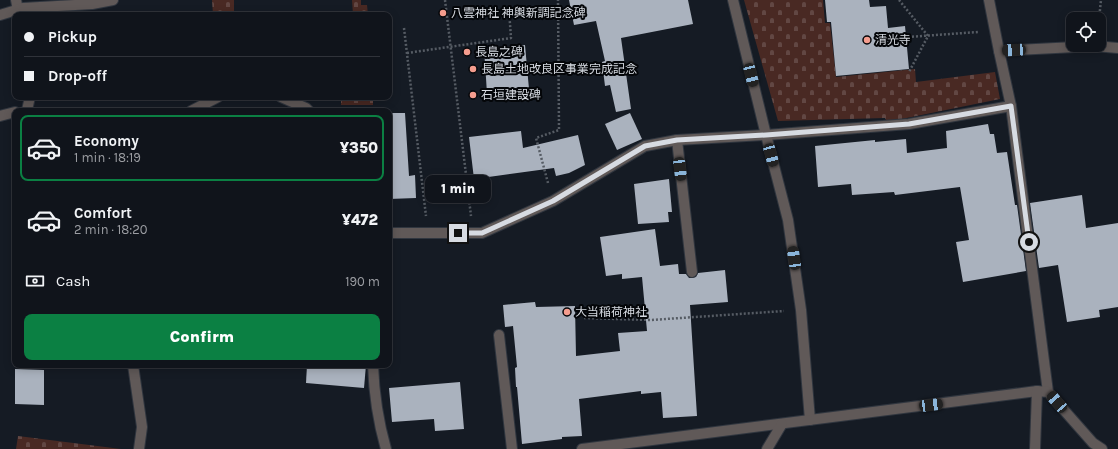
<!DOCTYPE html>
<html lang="en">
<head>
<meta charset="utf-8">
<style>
  :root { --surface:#10141b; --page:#1e2128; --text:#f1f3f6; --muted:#9c9ea3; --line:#30333a; --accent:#0b8043 }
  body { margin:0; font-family:Karla,"Noto Sans JP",sans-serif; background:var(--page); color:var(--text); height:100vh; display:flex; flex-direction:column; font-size:15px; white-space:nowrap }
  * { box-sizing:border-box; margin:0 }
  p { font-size:13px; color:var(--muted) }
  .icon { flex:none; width:22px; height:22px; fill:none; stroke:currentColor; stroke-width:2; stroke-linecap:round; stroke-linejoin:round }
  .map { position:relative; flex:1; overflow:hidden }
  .sheet { position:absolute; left:12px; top:108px; width:380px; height:260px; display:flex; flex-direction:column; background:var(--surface); border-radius:8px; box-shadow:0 2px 10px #0003,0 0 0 1px var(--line) }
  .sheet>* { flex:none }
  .guide { position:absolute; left:12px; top:12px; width:380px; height:88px; border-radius:8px; box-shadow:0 2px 10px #0003,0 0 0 1px var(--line); display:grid; align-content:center; height:88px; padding:0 12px; background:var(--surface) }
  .buttons { position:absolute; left:1066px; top:12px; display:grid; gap:8px }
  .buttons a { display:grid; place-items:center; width:40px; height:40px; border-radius:8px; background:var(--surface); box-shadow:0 2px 10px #0003,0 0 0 1px var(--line); font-size:20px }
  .end { position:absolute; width:18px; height:18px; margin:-9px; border:5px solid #d7dbe2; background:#111; box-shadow:0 0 0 2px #111 }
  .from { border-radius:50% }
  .bubble { position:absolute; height:28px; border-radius:8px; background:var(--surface); box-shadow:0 2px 10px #0003,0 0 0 1px var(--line); font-size:13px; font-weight:800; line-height:28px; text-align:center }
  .car { position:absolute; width:12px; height:24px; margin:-12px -6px; border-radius:5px; box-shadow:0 0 3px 1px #0007; background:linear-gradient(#222 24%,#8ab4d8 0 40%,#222 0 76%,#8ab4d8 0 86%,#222 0) }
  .guide b { display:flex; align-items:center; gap:14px; height:38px; font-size:15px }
  .guide b+b { border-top:1px solid var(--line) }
  .guide i { width:10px; height:10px; background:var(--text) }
  ul { padding:7px 0 0; list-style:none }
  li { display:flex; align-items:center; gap:12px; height:66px; margin:0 8px 6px; padding:0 4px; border:2px solid transparent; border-radius:8px }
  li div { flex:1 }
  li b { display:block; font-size:15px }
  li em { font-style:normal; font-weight:800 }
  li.selected { border-color:var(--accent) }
  li>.icon { width:36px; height:36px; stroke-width:1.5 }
  .pay { display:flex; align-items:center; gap:10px; height:44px; padding:0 12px; font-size:15px }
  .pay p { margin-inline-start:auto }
  .cta { display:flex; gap:8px; margin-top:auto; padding:8px 12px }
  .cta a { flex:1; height:46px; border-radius:8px; background:var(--accent); color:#fff; font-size:16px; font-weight:800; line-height:46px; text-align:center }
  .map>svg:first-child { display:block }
  .cemetery { fill:url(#cemetery-stones) }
  .building { fill:#aab2be }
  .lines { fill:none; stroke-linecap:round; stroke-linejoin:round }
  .lane-casing { stroke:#30363f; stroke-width:12 }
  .street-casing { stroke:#30363f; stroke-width:12 }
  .path { stroke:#565c64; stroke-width:2.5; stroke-dasharray:2 2; stroke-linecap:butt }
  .lane { stroke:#605958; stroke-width:10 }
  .street { stroke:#605958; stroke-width:10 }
  .route { stroke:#d7dbe2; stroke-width:5 }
  .poi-dot { fill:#f59d8e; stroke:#040609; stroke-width:1.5 }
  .labels { text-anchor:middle; stroke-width:4; stroke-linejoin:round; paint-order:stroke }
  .poi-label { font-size:12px; fill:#d7dbe2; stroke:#040609; text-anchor:start }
</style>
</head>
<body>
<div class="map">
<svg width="1118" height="449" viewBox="0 0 1118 449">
  <defs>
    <pattern id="cemetery-stones" width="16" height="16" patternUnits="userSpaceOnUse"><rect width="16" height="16" fill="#492923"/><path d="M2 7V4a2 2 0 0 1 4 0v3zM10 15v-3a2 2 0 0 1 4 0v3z" fill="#624743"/></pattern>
  </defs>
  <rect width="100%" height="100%" fill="#151b24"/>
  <g class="cemetery">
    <path d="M212,0H234V15H213Z"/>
    <path d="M352,0H361V5H367L368,15H353Z"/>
    <path d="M744,0H823L825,23H830L836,77L915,69L916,82L995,72L1000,99L887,122L885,118L778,121Z"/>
    <rect x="341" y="97" width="32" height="8"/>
    <path d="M18,436L121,449H16Z"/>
  </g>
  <g class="building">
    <path d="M569,0H688L693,24L621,38L631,109L616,112L610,85L605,86L602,62L605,61L596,21L574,25Z"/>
    <path d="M825,0H869L870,7L886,6L888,28L905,26L909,69L836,76L831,22H827Z"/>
    <path d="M525,45L529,89L487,93L484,49Z"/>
    <path d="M389,113H405L409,176L415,175L416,198L389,199Z"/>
    <path d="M630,113L642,139L617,150L605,124Z"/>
    <path d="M988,124L990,134H994L997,153L1007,152L1015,205H1017L1026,271L963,282L956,242L969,240L960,187L895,195L894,192L852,195L851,184L818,187L815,146L875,140V142L906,139L907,153L947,148L946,131Z"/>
    <path d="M521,131L523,148L578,135L585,165L569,173L556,176L554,168L474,179L469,137Z"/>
    <path d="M669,179L672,212H668L669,222L638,224L634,184Z"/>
    <path d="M1082,195L1086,228L1118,223V307L1099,310L1100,317L1067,322L1058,265L1039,268L1030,203Z"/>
    <path d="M655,229L660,266L678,264L679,274H686L689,278H692L696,277L698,273L725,270L728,302L690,305L697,416L663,418L661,392L641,394V391L579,399L582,436L562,437V439L522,444L517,387H516L515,368L517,367L513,326L505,327L503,305L535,302L536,307L575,306L576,356L620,351L618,333L647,331L642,277L622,279V274L606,276L600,237Z"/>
    <path d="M307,365H366L364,388L306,383Z"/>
    <path d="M15,369L44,370V405L15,404Z"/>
    <path d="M460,382L464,429L435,431L434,419L392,422L389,388Z"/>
  </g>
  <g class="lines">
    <defs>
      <g id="lane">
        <path d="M16,0L18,10"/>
        <path d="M999,51L1095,46L1118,48"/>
        <path d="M281,97L306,108L309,111"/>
        <path d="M27,110L30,97"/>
        <path d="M191,111L218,97"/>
        <path d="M0,116L15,112"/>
        <path d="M766,135L909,124L1011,106"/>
        <path d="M677,140L692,272"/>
        <path d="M499,335L512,449"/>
        <path d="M133,365L142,427L139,449"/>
      </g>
      <g id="street">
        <path d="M733,0L766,135L788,220L801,310L810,420"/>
        <path d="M989,0L999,51L1011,106L1048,392"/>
        <path d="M0,15L23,8L92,4L113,0"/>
        <path d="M389,233H482L553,201L645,146L677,140L766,135"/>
        <path d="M373,365C374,394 378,421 386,449"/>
        <path d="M582,449L1037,391L1048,392L1093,443L1102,449"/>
        <path d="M767,449L782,424"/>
        <path d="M1035,449L1037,391"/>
      </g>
    </defs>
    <use href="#lane" class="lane-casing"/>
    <use href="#street" class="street-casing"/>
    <g class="path">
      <path d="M445,0L471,216"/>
      <path d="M899,0L928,36L909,72"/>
      <path d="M1099,19L1101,0"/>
      <path d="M404,28L426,216"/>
      <path d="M908,37L978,32"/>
      <path d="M407,53L511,38L509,10"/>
      <path d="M548,183L536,138L559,130L558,0"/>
      <path d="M584,318L651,320L784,311"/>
    </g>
    <use href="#lane" class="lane"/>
    <use href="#street" class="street"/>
  </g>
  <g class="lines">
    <path class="route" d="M458,233H482L553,201L645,146L677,140L766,135L909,124L1011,106L1029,242"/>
  </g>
  <g class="poi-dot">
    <circle cx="443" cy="13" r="4"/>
    <circle cx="867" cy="40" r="4"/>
    <circle cx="467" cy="52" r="4"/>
    <circle cx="473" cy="69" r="4"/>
    <circle cx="473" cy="95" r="4"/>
    <circle cx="567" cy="312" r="4"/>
  </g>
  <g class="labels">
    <g class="poi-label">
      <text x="451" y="17">八雲神社 神輿新調記念碑</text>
      <text x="875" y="44">清光寺</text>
      <text x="475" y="56">長島之碑</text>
      <text x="481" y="73">長島土地改良区事業完成記念</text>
      <text x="481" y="99">石垣建設碑</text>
      <text x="575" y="316">大当稲荷神社</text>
    </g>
  </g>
</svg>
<div class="buttons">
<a><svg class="icon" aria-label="locate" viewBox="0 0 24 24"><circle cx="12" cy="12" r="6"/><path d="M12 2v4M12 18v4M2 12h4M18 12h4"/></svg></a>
</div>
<i class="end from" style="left:1029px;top:242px"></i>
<i class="end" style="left:458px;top:233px"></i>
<div class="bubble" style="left:425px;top:175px;width:66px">1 min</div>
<i class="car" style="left:1014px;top:50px;rotate:267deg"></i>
<i class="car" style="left:751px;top:75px;rotate:166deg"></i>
<i class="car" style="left:771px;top:155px;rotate:165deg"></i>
<i class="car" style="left:680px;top:169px;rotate:173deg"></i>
<i class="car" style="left:794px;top:258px;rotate:352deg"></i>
<i class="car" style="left:1057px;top:402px;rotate:319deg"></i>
<i class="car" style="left:931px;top:405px;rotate:83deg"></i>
<div class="guide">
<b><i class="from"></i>Pickup</b>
<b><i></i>Drop-off</b>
</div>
<section class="sheet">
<ul>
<li class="selected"><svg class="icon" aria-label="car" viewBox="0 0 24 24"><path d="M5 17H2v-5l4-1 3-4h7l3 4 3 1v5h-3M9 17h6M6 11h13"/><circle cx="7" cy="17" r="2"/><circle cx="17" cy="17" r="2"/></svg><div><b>Economy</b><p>1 min · 18:19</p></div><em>¥350</em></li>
<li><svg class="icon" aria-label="car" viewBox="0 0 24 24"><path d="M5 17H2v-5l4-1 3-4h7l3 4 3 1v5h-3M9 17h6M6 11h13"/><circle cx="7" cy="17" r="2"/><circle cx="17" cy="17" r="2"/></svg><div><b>Comfort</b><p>2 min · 18:20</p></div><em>¥472</em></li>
</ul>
<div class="pay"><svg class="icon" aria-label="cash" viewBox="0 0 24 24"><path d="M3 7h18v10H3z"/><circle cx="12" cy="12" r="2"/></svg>Cash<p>190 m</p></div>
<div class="cta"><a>Confirm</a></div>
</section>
</div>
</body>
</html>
